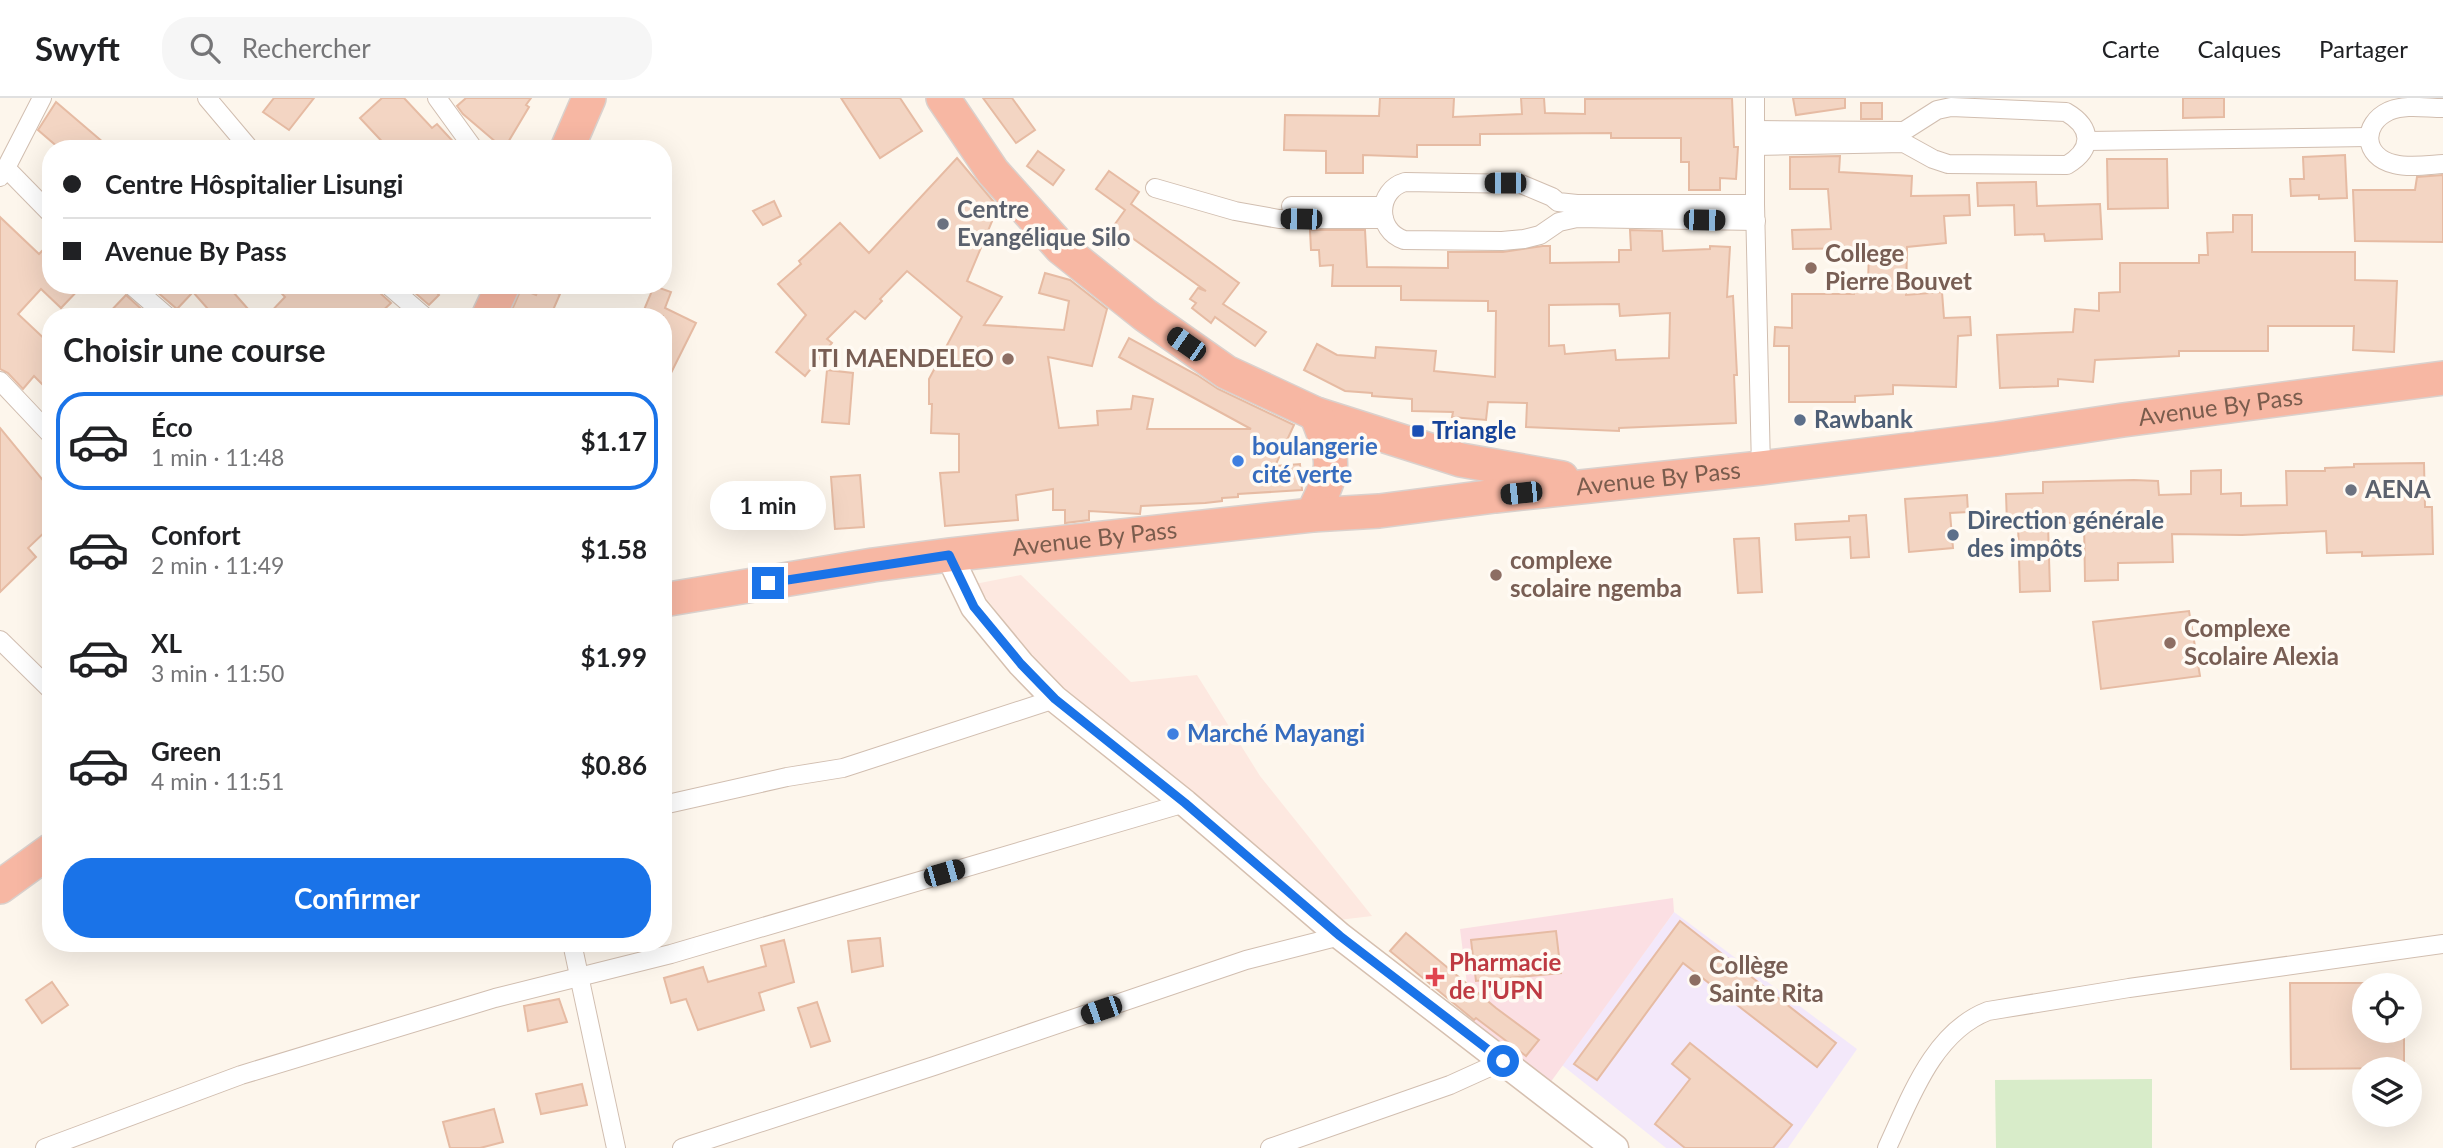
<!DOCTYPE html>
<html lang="fr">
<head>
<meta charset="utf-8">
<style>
  :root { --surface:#fff; --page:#f6f6f6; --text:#202124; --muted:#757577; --line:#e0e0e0; --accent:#1a73e8 }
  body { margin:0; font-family:Lato,sans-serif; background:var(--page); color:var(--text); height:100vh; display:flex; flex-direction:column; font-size:26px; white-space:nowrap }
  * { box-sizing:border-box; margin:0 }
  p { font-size:23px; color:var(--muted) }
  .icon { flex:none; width:38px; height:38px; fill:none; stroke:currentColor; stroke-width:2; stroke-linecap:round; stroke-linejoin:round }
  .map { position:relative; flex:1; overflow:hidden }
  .details { position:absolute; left:42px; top:210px; width:630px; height:644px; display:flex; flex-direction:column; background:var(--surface); border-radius:28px; box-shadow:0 7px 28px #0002 }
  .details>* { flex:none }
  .top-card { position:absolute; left:42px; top:42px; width:630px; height:154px; border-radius:28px; box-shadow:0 7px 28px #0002; display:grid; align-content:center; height:154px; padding:0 21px; background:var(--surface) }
  .controls { position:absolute; left:2352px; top:875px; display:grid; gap:14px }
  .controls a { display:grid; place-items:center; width:70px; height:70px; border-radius:50%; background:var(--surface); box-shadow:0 7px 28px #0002; font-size:35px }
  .end { position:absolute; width:32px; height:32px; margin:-16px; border:9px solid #1a73e8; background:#fff; box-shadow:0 0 0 4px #fff }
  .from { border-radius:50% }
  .bubble { position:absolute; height:49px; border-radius:24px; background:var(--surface); box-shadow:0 7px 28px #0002; font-size:23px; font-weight:700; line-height:49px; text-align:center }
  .car { position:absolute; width:21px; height:42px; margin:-21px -10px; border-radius:9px; box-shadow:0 0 5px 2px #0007; background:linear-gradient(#222 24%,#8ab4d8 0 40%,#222 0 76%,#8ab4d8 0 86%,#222 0) }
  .top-card b { display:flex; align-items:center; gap:24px; height:66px; font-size:26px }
  .top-card b+b { border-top:2px solid var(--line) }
  .top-card i { width:18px; height:18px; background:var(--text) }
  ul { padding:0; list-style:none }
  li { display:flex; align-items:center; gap:21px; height:98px; margin:0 14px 10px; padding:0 7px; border:4px solid transparent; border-radius:28px }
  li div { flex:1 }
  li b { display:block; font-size:26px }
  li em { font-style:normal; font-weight:700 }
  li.on { border-color:var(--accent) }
  li>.icon { width:63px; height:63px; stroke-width:1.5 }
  h2 { padding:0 21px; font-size:32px; line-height:84px }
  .primary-button { display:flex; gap:14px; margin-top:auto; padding:14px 21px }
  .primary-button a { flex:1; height:80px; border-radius:28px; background:var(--accent); color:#fff; font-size:28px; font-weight:700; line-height:80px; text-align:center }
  header { display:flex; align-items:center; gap:42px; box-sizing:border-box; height:98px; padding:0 35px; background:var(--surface); border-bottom:2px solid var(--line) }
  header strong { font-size:33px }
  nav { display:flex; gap:38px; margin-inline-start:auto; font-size:24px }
  .search { width:490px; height:63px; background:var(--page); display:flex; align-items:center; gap:18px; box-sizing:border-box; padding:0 24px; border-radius:28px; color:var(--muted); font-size:26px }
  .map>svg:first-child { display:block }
  .commercial { fill:#fde8e0 }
  .education { fill:#f3e8fa }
  .medical { fill:#fbdfe3 }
  .green { fill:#d8ecc9 }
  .building { fill:#f3d5c3; stroke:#e6bba3; stroke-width:2; fill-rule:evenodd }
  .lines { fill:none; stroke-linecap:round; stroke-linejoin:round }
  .street-casing { stroke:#d1beb0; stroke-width:20 }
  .secondary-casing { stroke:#d6c0b0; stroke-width:29 }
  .highway-casing { stroke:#dad1cd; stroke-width:36 }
  .street { stroke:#fff; stroke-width:18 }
  .secondary { stroke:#fff; stroke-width:26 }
  .highway { stroke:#f7b7a3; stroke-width:33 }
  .route { stroke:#1a73e8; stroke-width:9 }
  .worship-dot { fill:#6b7280; stroke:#fffaf3; stroke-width:2.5 }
  .education-dot { fill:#8d6e63; stroke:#fffaf3; stroke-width:2.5 }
  .service-dot { fill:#5c6f8a; stroke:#fffaf3; stroke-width:2.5 }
  .transit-dot { fill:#1a4fb4; stroke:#fffaf3; stroke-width:2.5 }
  .shop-dot { fill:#3f7fe0; stroke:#fffaf3; stroke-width:2.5 }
  .health-dot { fill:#e0444e; stroke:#fffaf3; stroke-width:2.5 }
  .labels { text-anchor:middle; stroke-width:7; stroke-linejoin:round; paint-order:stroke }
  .worship-label { font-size:24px; font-weight:bold; fill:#5b616d; stroke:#fffaf3; text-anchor:start }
  .education-label { font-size:24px; font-weight:bold; fill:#785e54; stroke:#fffaf3; text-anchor:start }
  .street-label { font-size:24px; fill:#7a5c4d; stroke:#fffaf3 }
  .service-label { font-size:24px; font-weight:bold; fill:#4e5e75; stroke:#fffaf3; text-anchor:start }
  .transit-label { font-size:24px; font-weight:bold; fill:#164399; stroke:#fffaf3; text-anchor:start }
  .shop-label { font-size:24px; font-weight:bold; fill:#366cbe; stroke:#fffaf3; text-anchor:start }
  .health-label { font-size:24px; font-weight:bold; fill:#be3a42; stroke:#fffaf3; text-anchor:start }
</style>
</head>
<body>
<header>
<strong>Swyft</strong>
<div class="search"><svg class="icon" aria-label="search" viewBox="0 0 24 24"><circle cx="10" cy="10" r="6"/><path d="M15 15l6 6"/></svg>Rechercher</div>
<nav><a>Carte</a><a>Calques</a><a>Partager</a></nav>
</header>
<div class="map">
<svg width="2443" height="1050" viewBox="0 0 2443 1050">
  <rect width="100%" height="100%" fill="#fdf6ec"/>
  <path class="commercial" d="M1021,477L1131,584L1197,577L1260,678L1372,818L1339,822L1061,595L975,486Z"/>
  <path class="education" d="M1674,814L1857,951L1788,1050H1666L1562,967Z"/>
  <path class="medical" d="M1673,800L1674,814L1550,985L1473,923L1489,904L1467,886L1460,831Z"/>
  <path class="green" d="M2152,981V1050H1996L1995,982Z"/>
  <g class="building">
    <path d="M274,0H314L289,32L263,14Z"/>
    <path d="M382,0H404L432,30L437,26L460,51H389L360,20Z"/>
    <path d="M466,0H531L526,7L529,9L504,51L463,16L457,8Z"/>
    <path d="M841,0H900L922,33L880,60Z"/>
    <path d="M983,0H1012L1035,32L1016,45Z"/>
    <path d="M1380,0H1454L1453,19L1522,16L1521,0H1544L1545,15L1585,16V1L1732,0L1734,49H1738L1736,81L1720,80V92H1689V64H1681V40H1611V35L1480,36V47H1417V59L1363,57V75H1326V53L1284,52L1285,17L1379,18Z"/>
    <path d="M1793,0H1845V10L1796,17Z"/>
    <path d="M2183,0H2224V19L2183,20Z"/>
    <path d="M56,4L111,51H60L38,32Z"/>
    <rect x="1861" y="5" width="21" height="16"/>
    <path d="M1038,53L1064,72L1053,87L1027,68Z"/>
    <path d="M2345,57L2347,100L2319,101V97L2291,98L2290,81H2304L2303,59Z"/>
    <path d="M1840,58L1839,74L1912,78L1911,98L1969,97L1970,117L1944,118L1946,145L1907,149L1906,197L1942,194L1944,220L1970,219L1971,237L1958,238L1956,289L1893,287V296L1855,298V304H1789V248H1774L1775,229L1792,230V196H1854V186L1868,187L1869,150L1793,151L1792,132L1831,131L1828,91H1790V59Z"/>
    <path d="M957,60L998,109L967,183L1002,199L984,227L1064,232L1069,203L1039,195L1045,175L1070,182L1107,211L1092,268L1048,259L1059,330L1098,327L1097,313L1131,311L1133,298L1153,301L1147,331H1251L1119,259L1129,240L1197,277L1218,291L1294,327L1275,368L1300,366L1302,392L1238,396V399L1222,400V403L1205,405L1141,408L1140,416L1089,413V422L1065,425V412H1053V391L1016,397L1018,422L945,428L940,375L959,374V336L931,335L932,306H929V281L962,219L907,173L880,201L882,203L865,221L855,213L827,241L832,245L805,278L776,254L806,217L778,186L801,166L799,163L840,125L869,155Z"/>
    <path d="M2107,61H2167L2168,110L2108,111Z"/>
    <path d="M1109,73L1139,94L1131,106L1239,185L1223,206L1266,234L1255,248L1215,219L1211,225L1192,210L1196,205L1190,201L1198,190L1206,193L1128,137L1119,150L1105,140L1125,112L1096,91Z"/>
    <path d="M2443,77V144L2355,143L2353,92H2415L2417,79Z"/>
    <path d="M2036,84L2037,108L2100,106L2102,141L2045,143L2044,136L2015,137L2014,107L1978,108L1977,85Z"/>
    <path d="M774,103L781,118L763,127L753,113Z"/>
    <path d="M2233,117H2252V154H2355V182L2397,183L2394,254L2353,252L2354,228H2268V253H2179V258L2095,262L2093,284L2058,281V288L2000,290L1997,237L2073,234L2075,211L2099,213V195L2120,194V165H2199V157H2208L2207,135L2233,134Z"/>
    <path d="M0,119L39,156L51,144V187H83L61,210L41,191L18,216L51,247V295L34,278L23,291L8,275L0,271Z"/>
    <path d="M1310,132H1365L1367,169L1448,170V154H1503L1543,148H1550V165L1619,164V152H1631L1630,132L1662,133L1663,153L1710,151V148L1730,149L1727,199L1733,198L1737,277H1734L1736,325L1619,330V333L1526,329L1527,305L1488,304L1486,322L1452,319L1453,314L1412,313V301L1372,298V295L1345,293L1304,272L1317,246L1337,257L1375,260L1376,249L1436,253L1434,273L1495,279L1496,213H1488V203L1401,202V188H1332L1333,167L1320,168L1319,152H1311ZM1619,206L1620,218L1670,215L1669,260L1616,262L1615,252L1565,256L1564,247L1549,248V207Z"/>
    <path d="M149,187H227L255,219H215L193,194L177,211Z"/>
    <path d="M274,187H377L380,195L391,205L376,219H266L285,199Z"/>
    <path d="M406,187H430L439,197L429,207Z"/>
    <path d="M540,188L560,196L550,219H509L521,191L536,197Z"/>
    <path d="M654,188L671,194L665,210L696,225L663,291V217V219H641Z"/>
    <path d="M126,197L150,219H105Z"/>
    <path d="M827,272L853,275L849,326L822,324Z"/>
    <path d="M0,330L51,392V428L28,450L36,459L0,494Z"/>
    <path d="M2424,365L2425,409H2432L2433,456L2362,458V454L2327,455L2326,433L2242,437L2172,436L2173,464L2118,465V482L2085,483L2084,424L2048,426L2050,493L2020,494L2018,425H2007L2006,396L2043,395V384L2134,382L2158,383L2159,397L2191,396V373L2221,372V396L2241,395V408L2287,407L2286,373H2325V370L2354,369V366Z"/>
    <path d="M860,377L864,429L835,431L831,379Z"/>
    <path d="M1967,397L1968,414L1950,415L1953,450L1909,454L1905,401Z"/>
    <path d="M1866,417L1869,459L1851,460L1850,439L1796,442L1795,426L1849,423V418Z"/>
    <path d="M1759,440L1762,494L1738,495L1734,441Z"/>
    <path d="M2189,513L2200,578L2101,591L2093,524Z"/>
    <path d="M1680,823L1836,945L1817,969L1683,865L1597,982L1574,966Z"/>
    <path d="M1556,833L1561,875L1476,883L1471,842Z"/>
    <path d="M1406,835L1496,910L1539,942L1526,958L1476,920L1474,922L1390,853Z"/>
    <path d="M880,840L883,868L852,874L848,843Z"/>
    <path d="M784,842L794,884L759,895L764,912L698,932L686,901L671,905L664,880L703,869L708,884L766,868L761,848Z"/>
    <path d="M52,884L68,907L42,925L26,902Z"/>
    <path d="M2290,885H2364V933H2404V970L2291,971Z"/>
    <path d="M559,901L567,924L528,933L524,908Z"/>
    <path d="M817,904L830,943L811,949L798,910Z"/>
    <path d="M1690,945L1792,1027L1773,1050H1685L1655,1026L1690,981L1672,966Z"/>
    <path d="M582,986L587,1007L541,1016L536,996Z"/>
    <path d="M494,1011L503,1044L480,1050H450L443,1024Z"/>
  </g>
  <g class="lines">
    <defs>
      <g id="street">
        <path d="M207,0L250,51"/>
        <path d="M437,0L474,51"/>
        <path d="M1755,0V106L1761,370"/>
        <path d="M2443,10C2425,10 2406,6 2389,13C2361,26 2363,59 2394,66C2409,70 2428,67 2443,66"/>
        <path d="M1755,32L1904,33L1937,12L1951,9L2066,14C2092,29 2094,51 2067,67L1948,66L1933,61L1904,45L1755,48"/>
        <path d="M2087,43L2368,39"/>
        <path d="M6,70L51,116"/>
        <path d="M0,79L6,70L42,0"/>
        <path d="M1155,90L1235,113L1279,121H1384"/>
        <path d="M1755,106H1577L1558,104L1552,99L1521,86L1405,84C1377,92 1375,132 1404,142L1502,143L1524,141L1540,137L1559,124L1577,120L1756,123"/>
        <path d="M1291,108H1383"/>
        <path d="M131,187L168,219"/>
        <path d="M388,187L425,219"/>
        <path d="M0,283L51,337"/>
        <path d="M0,542L51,592"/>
        <path d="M663,707L787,679L843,670L1055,601"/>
        <path d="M572,845L616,1050"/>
        <path d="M45,1050L241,977L495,900L671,856L1185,705"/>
        <path d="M682,1050L934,968L1246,862L1340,838"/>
        <path d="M1270,1050L1450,987L1503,963"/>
        <path d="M1887,1050C1910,1001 1933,934 1988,913L2129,890L2443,846"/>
      </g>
      <path id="secondary" d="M949,457L974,509L1021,566L1055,601L1185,705L1340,838L1615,1050"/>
      <g id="highway">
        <path d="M943,0L993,74L1061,150L1145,217L1226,274L1316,316L1461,362L1562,380"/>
        <path d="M567,51L589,0"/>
        <path d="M488,219L503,187"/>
        <path d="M1312,417C1336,368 1336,367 1316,316"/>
        <path id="s1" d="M663,502L873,467L949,457L1312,417L1379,413L1495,398L1761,370L1997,341L2123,322L2443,280"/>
        <path d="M0,789L51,752"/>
      </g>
    </defs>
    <use href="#street" class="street-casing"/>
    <use href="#secondary" class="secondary-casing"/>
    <use href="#highway" class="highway-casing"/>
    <use href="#street" class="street"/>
    <use href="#secondary" class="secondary"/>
    <use href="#highway" class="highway"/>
  </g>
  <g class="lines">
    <path class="route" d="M768,485L949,457L974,509L1021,566L1055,601L1185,705L1340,838L1503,963"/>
  </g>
  <g class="worship-dot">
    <circle cx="943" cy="126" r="7"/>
    <circle cx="2351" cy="392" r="7"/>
  </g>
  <g class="education-dot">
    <circle cx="1811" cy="170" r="7"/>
    <circle cx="1008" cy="261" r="7"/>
    <circle cx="1496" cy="477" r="7"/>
    <circle cx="2170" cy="545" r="7"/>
    <circle cx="1695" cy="882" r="7"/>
  </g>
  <g class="service-dot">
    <circle cx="1800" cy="322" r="7"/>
    <circle cx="1953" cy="437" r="7"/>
  </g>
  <rect class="transit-dot" x="1411" y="326" width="14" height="14" rx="3.5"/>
  <g class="shop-dot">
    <circle cx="1238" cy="363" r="7"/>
    <circle cx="1173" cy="636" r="7"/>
  </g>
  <path class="health-dot" d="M1431.5 868.5h7v7h7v7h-7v7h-7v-7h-7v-7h7z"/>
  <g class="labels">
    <g class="worship-label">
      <text x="957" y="120">Centre<tspan x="957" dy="28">Evangélique Silo</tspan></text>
      <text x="2365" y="400">AENA</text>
    </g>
    <g class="education-label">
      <text x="1825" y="164">College<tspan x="1825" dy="28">Pierre Bouvet</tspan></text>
      <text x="994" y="269" text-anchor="end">ITI MAENDELEO</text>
      <text x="1510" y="471">complexe<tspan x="1510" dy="28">scolaire ngemba</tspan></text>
      <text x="2184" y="539">Complexe<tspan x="2184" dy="28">Scolaire Alexia</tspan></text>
      <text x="1709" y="876">Collège<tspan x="1709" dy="28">Sainte Rita</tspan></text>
    </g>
    <g class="street-label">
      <text dy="8" stroke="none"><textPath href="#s1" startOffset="1570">Avenue By Pass</textPath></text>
      <text dy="8" stroke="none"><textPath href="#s1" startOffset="1003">Avenue By Pass</textPath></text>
      <text dy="8" stroke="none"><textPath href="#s1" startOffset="436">Avenue By Pass</textPath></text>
    </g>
    <g class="service-label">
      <text x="1814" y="330">Rawbank</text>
      <text x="1967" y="431">Direction générale<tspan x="1967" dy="28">des impôts</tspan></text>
    </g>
    <g class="transit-label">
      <text x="1432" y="341">Triangle</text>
    </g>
    <g class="shop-label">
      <text x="1252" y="357">boulangerie<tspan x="1252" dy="28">cité verte</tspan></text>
      <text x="1187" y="644">Marché Mayangi</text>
    </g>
    <g class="health-label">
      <text x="1449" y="873">Pharmacie<tspan x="1449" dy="28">de l'UPN</tspan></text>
    </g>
  </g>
</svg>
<div class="controls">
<a><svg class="icon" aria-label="locate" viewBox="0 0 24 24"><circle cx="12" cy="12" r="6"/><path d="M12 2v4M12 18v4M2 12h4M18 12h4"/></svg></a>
<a><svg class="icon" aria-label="layers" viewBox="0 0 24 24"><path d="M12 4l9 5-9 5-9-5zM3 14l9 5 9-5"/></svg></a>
</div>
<i class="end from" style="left:1503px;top:963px"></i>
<i class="end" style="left:768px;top:485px"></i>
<div class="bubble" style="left:710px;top:383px;width:116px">1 min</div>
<i class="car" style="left:1505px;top:85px;rotate:270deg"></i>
<i class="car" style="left:1301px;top:121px;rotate:271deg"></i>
<i class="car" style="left:1704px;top:122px;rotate:91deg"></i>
<i class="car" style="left:1186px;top:246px;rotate:305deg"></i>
<i class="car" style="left:1521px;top:395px;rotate:264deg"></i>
<i class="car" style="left:944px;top:775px;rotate:74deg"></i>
<i class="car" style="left:1101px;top:912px;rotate:251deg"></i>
<div class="top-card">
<b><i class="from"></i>Centre Hôspitalier Lisungi</b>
<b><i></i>Avenue By Pass</b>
</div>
<section class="details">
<h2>Choisir une course</h2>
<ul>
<li class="on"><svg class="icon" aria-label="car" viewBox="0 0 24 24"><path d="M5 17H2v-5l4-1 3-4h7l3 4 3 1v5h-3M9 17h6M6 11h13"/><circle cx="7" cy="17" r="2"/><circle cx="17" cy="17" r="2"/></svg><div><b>Éco</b><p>1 min · 11:48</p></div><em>$1.17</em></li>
<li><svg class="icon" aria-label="car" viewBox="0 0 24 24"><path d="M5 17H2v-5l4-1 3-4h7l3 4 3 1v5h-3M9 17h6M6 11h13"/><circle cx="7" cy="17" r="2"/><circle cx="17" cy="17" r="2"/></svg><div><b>Confort</b><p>2 min · 11:49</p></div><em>$1.58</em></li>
<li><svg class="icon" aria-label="car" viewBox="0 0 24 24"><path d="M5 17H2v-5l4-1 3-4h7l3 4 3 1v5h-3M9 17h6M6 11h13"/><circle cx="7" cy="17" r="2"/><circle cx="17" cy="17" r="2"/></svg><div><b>XL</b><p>3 min · 11:50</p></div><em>$1.99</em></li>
<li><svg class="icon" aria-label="car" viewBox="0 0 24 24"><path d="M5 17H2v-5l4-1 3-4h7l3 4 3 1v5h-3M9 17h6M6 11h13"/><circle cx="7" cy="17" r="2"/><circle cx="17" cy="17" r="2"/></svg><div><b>Green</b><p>4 min · 11:51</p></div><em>$0.86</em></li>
</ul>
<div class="primary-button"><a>Confirmer</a></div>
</section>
</div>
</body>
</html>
